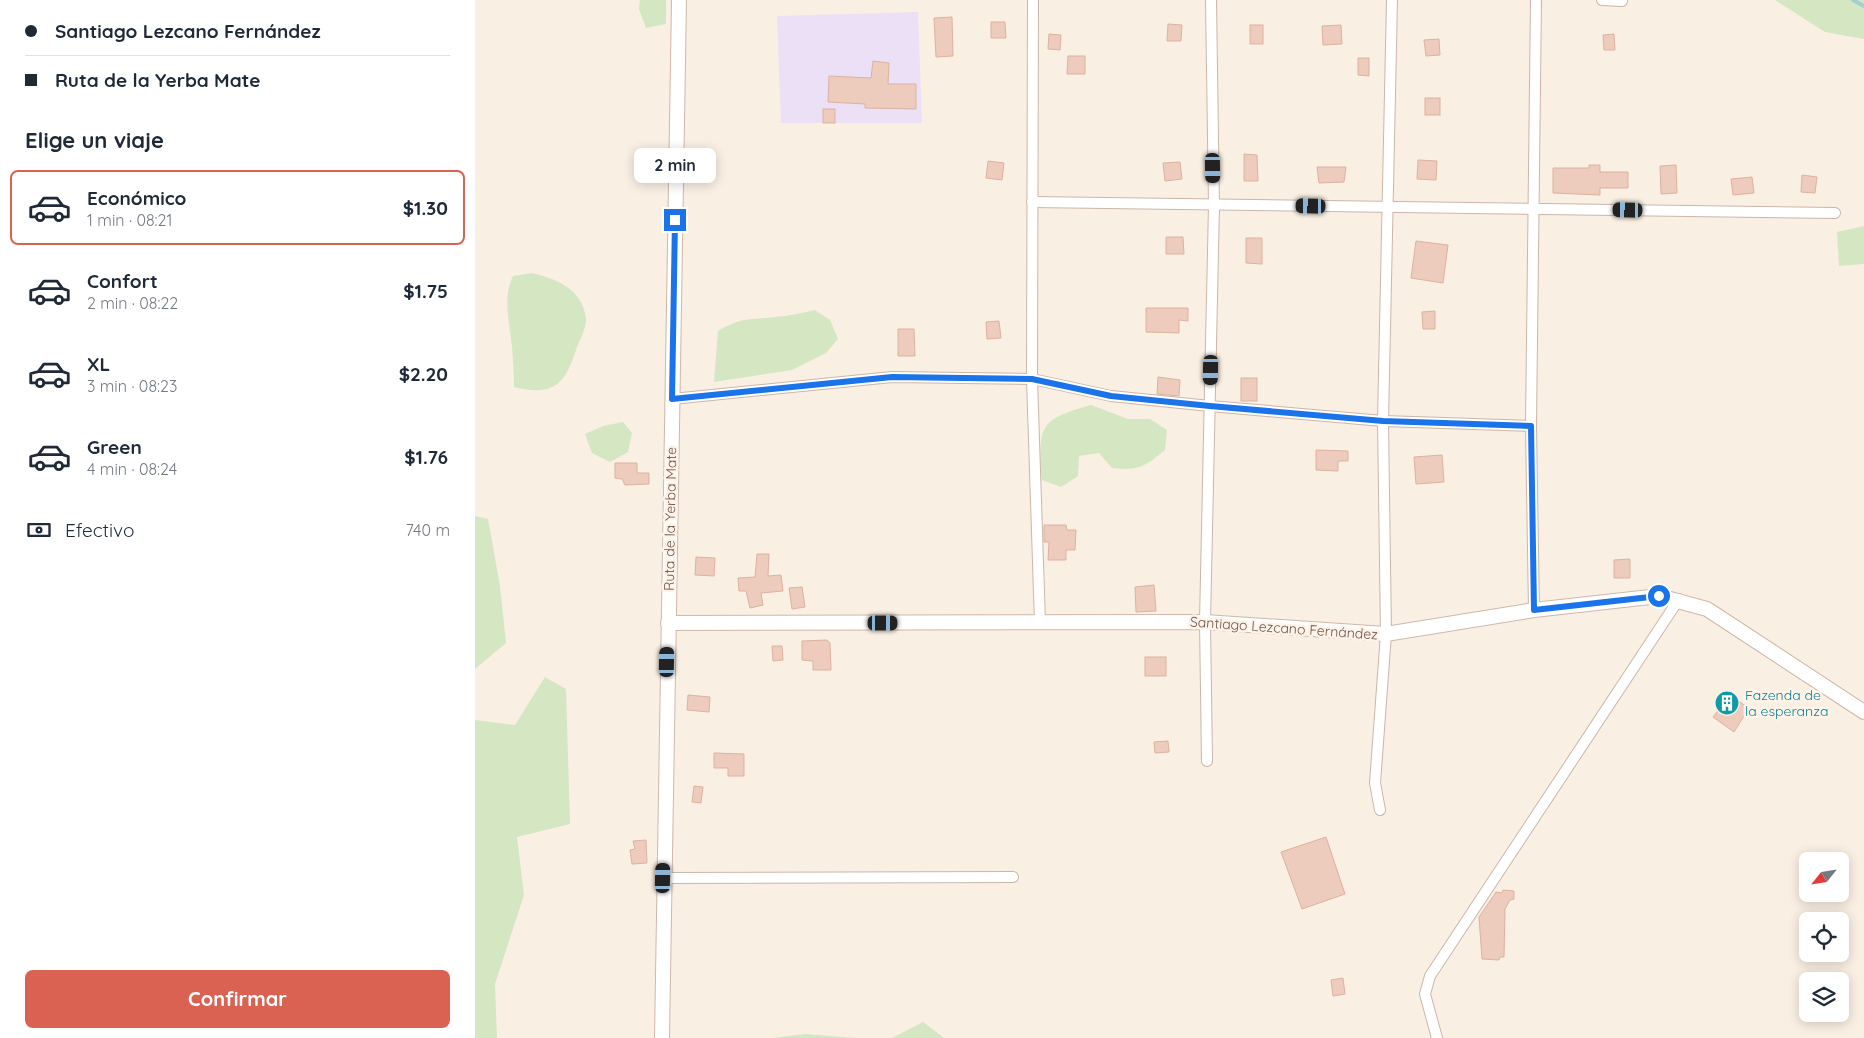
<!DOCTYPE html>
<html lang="es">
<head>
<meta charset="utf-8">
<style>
  :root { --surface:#fff; --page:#f2f2f3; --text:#1f2937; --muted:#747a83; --line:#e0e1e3; --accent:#da6252 }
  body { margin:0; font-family:Quicksand,sans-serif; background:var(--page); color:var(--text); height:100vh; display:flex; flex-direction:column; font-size:19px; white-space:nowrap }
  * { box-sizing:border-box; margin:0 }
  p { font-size:16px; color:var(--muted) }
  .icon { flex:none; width:28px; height:28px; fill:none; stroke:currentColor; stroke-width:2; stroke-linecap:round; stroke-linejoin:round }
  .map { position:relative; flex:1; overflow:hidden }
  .drawer { display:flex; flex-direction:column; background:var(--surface); width:475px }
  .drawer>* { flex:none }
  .banner { display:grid; align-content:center; height:110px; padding:0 25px; background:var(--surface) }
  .needle { width:32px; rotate:240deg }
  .fabs { position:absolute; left:1324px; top:852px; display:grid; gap:10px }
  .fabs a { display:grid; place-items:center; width:50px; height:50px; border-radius:8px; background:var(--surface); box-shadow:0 2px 12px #0003; font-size:25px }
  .end { position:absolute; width:22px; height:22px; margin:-11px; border:6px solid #1a73e8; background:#fff; box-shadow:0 0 0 2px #fff }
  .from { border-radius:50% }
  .bubble { position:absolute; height:35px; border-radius:8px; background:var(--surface); box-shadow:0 2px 12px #0003; font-size:16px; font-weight:700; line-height:35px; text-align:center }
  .car { position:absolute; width:15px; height:30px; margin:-15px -8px; border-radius:6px; box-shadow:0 0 4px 1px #0007; background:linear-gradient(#222 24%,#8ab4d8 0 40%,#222 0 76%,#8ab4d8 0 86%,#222 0) }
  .banner b { display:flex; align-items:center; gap:18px; height:48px; font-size:19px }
  .banner b+b { border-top:1px solid var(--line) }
  .banner i { width:12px; height:12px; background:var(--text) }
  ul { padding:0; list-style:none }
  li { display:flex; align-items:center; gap:15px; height:75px; margin:0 10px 8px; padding:0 15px; border:2px solid transparent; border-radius:8px }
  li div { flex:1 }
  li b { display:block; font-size:19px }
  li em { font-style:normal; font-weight:700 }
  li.current { border-color:var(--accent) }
  li>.icon { width:45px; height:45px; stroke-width:1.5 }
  h2 { padding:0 25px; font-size:22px; line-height:60px }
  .pay { display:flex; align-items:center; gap:12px; height:55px; padding:0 25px; font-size:19px }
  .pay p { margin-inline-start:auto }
  .action { display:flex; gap:10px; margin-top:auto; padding:10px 25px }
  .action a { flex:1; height:58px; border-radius:8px; background:var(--accent); color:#fff; font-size:20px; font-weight:700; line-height:58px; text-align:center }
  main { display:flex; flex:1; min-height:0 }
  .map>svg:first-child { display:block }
  .education { fill:#ece0f6 }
  .green { fill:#d5e6c3 }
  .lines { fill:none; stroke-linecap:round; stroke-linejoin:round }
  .stream { stroke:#a1d0d2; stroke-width:4 }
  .building { fill:#edcbbd; stroke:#deb19f }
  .street-casing { stroke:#cab6ab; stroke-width:12 }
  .secondary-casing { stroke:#cfb7ab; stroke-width:16 }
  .street { stroke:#fff; stroke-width:10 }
  .secondary { stroke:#fff; stroke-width:14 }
  .route { stroke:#1a73e8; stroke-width:6 }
  .labels { text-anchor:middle; stroke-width:5; stroke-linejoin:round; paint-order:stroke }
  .street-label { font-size:14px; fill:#70554b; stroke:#fdf3e9 }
  .culture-label { font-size:14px; fill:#0d838f; stroke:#fdf3e9; text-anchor:start }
</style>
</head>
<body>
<main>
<section class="drawer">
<div class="banner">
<b><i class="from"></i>Santiago Lezcano Fernández</b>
<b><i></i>Ruta de la Yerba Mate</b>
</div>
<h2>Elige un viaje</h2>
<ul>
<li class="current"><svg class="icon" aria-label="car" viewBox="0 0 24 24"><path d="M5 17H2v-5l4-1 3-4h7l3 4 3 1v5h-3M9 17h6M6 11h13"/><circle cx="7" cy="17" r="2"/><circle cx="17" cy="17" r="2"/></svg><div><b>Económico</b><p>1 min · 08:21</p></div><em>$1.30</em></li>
<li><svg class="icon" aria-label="car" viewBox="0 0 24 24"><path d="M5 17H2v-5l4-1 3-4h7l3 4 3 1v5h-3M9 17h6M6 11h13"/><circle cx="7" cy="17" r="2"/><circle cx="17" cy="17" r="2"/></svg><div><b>Confort</b><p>2 min · 08:22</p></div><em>$1.75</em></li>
<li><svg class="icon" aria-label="car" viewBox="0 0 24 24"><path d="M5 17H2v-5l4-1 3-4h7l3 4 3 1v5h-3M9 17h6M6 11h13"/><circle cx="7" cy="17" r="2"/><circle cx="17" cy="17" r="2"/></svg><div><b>XL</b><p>3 min · 08:23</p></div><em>$2.20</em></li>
<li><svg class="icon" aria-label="car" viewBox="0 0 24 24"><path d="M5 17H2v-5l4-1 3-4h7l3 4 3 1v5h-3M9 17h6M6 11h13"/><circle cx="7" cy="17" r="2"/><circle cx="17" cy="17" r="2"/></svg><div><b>Green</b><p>4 min · 08:24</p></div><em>$1.76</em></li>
</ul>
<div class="pay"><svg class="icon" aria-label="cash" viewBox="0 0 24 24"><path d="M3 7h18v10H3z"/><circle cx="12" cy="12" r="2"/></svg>Efectivo<p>740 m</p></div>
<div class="action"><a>Confirmar</a></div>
</section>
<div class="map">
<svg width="1389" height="1038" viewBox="0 0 1389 1038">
  <rect width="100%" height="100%" fill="#faefe3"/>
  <path class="education" d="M443,12L447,123H306L302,16Z"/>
  <g class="green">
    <path d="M165,0H191V24L171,28L164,9Z"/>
    <path d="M1300,0H1389V39L1350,32Z"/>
    <path d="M1389,226V264L1364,266L1362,232Z"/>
    <path d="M57,273C82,279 107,289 111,318C112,326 105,340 102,347C90,384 80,397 39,387C39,374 38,360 37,347C35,324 27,298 38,276Z"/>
    <path d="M340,310L355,320L363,339L351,353L317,370L239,382L243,331C267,317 274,320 300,317C313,316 327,313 340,310Z"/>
    <path d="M616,405L653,419H675L692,430L690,450C669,467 664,471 637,468L624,453L604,456L603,476L586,487L567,480C564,427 562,420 616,405Z"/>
    <path d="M148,422L157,433L153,452L135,462L117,453L110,434L128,426Z"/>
    <path d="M0,516L13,519L25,586L31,643L0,669Z"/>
    <path d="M70,677L91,689L95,824L42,837L49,895L20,984L22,1038H0V720L40,725Z"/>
    <path d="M448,1022L469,1038H417Z"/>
    <path d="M330,1034L381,1038H297Z"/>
  </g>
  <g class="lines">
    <path class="stream" d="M1378,0L1389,6"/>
  </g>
  <g class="building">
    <path d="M477,17L478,56L461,57L459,18Z"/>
    <path d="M516,22H530L531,38H516Z"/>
    <path d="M693,24L707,25L706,41H692Z"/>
    <rect x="775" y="25" width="13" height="19"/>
    <path d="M866,25L867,44L848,45L847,26Z"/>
    <path d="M574,34L586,35L585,50L573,49Z"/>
    <path d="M1139,34L1140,50H1129L1128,35Z"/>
    <path d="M964,39L965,55L951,56L949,40Z"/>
    <path d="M593,56H610V74H592Z"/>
    <path d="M883,58H894V76L883,75Z"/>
    <path d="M398,61L414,63L413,84H441V109L390,108V104L353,102L354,76L396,78Z"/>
    <rect x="950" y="98" width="15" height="17"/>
    <rect x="348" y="109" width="12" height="14"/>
    <path d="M769,154L782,155L783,181H769Z"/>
    <path d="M943,160L962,161L961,180L942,179Z"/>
    <path d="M513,161L529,163L527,180L511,178Z"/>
    <path d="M705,162L707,179L690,181L688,163Z"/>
    <path d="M1114,165H1125V172H1153V188H1125V195L1078,193V168H1114Z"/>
    <path d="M1201,165L1202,193L1186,194L1185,166Z"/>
    <path d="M842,167H871L869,182L844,183Z"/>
    <path d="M1327,175L1342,177L1340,193L1326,192Z"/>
    <path d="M1277,177L1279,193L1258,195L1256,179Z"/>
    <path d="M691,237H708L709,254H691Z"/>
    <path d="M771,238H787V264L771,263Z"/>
    <path d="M941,241L973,245L968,283L936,278Z"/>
    <path d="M671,308H713V321L704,320V333L671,332Z"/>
    <path d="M960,311V329H948L947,312Z"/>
    <path d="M524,321L526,338L512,339L511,322Z"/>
    <path d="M423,329H439L440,356H423Z"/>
    <path d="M683,377L705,380L704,396L682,394Z"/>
    <rect x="766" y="378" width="16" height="23"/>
    <path d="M841,450L873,451V461H863V471L841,470Z"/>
    <path d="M967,455L969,482L941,484L939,457Z"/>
    <path d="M140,463H162V473H174V484L150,485L147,479L140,478Z"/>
    <path d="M569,525H591L592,530H601L600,550H591V560H573L574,542H569Z"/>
    <path d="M282,554H294L293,576L306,575L308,591L286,593L288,605L275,608L271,591H264L263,578L280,577Z"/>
    <path d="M221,557L240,558L239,576L220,575Z"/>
    <path d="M1155,559V578H1139V560Z"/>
    <path d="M679,585L681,611L661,612L660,587Z"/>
    <path d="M327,587L330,607L317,609L314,588Z"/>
    <path d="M352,640L355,643L356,670H338V661L327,660V641Z"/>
    <path d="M297,646H307L308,660L298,661Z"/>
    <rect x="670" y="657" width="21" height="19"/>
    <path d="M1251,693L1274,708L1259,732L1238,717L1245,708L1242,706Z"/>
    <path d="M213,695L235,697L234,712L212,710Z"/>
    <path d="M693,741L694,752L680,753L679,742Z"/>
    <path d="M239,753L269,754V776H253V768H239Z"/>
    <path d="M219,786L228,787L226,803L217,802Z"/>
    <path d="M851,837L870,894L827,909L806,852Z"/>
    <path d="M171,840L172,863L157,864L155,850L160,849L158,841Z"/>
    <path d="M1028,890L1039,891V899L1035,900L1030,909L1029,957H1025L1024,960L1007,959L1004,917L1021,892L1027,893Z"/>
    <path d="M868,978L870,994L858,996L856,980Z"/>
  </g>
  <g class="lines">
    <defs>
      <g id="street">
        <path d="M558,0L557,379L565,623"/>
        <path d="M1127,0L1147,1"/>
        <path d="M557,202L1360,213"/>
        <path d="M197,399L417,377L557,379L636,396L735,406L908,421L1056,426"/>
        <path d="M1059,610L1056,426L1061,0"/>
        <path d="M732,761L730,622L739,205L736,0"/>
        <path d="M905,810L900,783L911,634L908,421L917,0"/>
        <path d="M188,878L538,877"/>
        <path d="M962,1038L950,994L955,976L1204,599"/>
      </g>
      <g id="secondary">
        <path d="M193,623L730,622L911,634L1059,610L1184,596L1232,609L1389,712"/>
        <path d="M187,1038L204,0"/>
      </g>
    </defs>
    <use href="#street" class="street-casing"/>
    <use href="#secondary" class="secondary-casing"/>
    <use href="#street" class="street"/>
    <use href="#secondary" class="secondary"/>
  </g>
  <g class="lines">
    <path class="route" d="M200,220L197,399L417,377L557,379L636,396L735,406L908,421L1056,426L1059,610L1184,596"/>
  </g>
  <defs>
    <symbol id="building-disc" viewBox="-11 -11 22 22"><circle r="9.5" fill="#0f9aa8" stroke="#fdf3e9"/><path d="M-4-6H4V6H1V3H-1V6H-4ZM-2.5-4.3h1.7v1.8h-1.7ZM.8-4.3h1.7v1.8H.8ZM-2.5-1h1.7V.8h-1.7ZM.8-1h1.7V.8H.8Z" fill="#fff"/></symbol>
  </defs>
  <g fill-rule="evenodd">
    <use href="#building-disc" x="1238" y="689" width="28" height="28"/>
  </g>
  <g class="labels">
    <g class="street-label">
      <text transform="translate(195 519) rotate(-89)" y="5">Ruta de la Yerba Mate</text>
      <text transform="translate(809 628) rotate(4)" y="5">Santiago Lezcano Fernández</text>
    </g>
    <g class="culture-label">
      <text x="1270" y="700">Fazenda de<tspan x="1270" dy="16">la esperanza</tspan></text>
    </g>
  </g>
</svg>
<div class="fabs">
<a><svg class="needle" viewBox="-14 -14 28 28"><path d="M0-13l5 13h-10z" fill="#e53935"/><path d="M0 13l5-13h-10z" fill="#747a83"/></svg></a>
<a><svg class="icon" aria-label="locate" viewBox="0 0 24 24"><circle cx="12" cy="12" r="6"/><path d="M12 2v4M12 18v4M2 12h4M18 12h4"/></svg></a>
<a><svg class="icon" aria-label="layers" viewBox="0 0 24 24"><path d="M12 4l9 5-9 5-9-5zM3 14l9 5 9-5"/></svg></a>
</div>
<i class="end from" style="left:1184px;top:596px"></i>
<i class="end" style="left:200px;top:220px"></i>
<div class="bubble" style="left:159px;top:148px;width:82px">2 min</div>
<i class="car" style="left:738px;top:168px;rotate:179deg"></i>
<i class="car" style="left:836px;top:206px;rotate:271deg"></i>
<i class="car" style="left:1153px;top:210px;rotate:271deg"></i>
<i class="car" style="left:736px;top:370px;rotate:181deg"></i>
<i class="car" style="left:408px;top:623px;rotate:90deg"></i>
<i class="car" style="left:192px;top:662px;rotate:1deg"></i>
<i class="car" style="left:188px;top:878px;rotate:1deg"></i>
</div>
</main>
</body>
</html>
